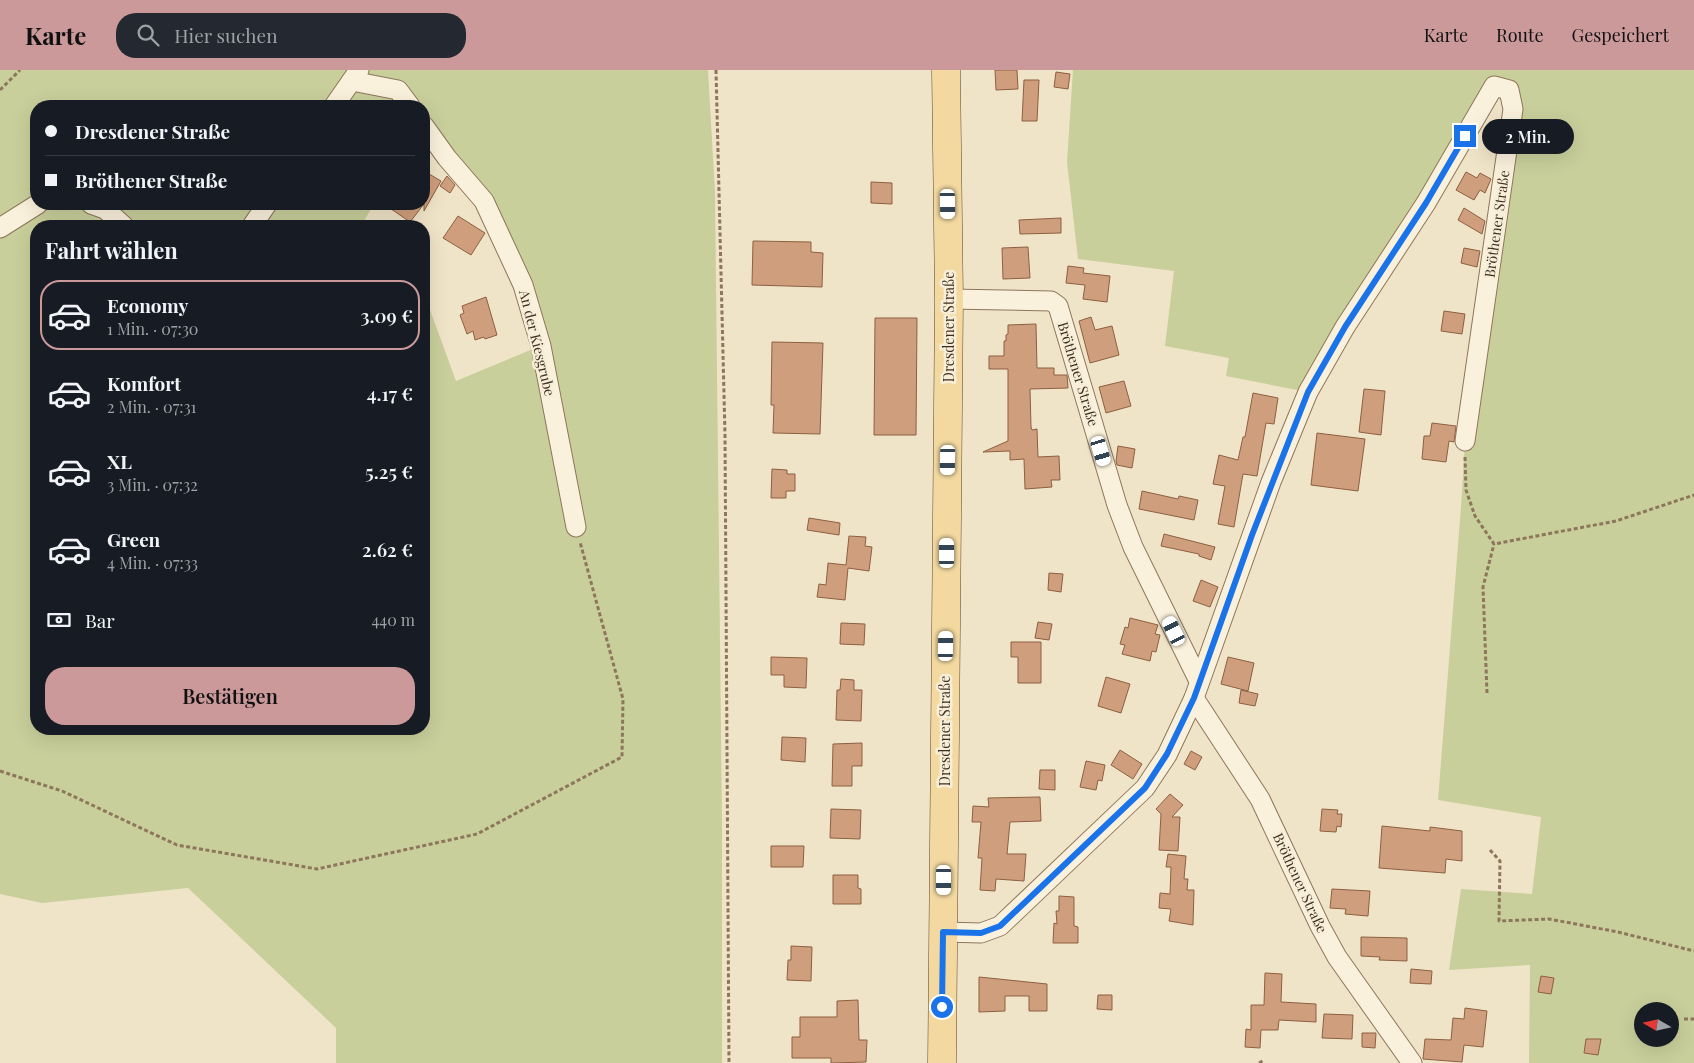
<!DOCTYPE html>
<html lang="de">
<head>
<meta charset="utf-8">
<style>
  :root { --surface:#171b24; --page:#242831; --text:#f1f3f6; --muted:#9ea1a6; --line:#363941; --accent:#cc999b }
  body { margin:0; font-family:"Playfair Display",serif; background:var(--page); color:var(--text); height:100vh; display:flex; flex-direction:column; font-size:19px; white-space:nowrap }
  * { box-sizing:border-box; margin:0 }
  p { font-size:16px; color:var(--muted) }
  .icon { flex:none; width:28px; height:28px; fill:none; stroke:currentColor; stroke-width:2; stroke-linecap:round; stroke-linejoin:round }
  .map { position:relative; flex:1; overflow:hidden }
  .side { position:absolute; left:30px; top:150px; width:400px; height:515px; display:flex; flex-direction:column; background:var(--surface); border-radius:20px; box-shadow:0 5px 20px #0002 }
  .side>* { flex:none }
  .hud { position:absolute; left:30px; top:30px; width:400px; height:110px; border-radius:20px; box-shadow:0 5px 20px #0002; display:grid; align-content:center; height:110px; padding:0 15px; background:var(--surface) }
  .needle { width:32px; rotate:279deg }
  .fabs { position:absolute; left:1634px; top:932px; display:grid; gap:10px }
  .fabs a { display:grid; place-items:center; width:45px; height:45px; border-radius:50%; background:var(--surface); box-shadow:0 5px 20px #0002; font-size:25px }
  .end { position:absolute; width:22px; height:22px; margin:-11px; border:6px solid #1a73e8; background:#fff; box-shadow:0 0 0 2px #fff }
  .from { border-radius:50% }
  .bubble { position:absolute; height:35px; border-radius:18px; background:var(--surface); box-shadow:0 5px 20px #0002; font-size:16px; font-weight:600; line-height:35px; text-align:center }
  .car { position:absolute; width:15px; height:30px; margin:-15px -8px; border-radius:6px; box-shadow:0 0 4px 1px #0007; background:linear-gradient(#fff 24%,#345 0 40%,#fff 0 76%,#345 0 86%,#fff 0) }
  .hud b { display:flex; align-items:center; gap:18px; height:48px; font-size:19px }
  .hud b+b { border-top:1px solid var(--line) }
  .hud i { width:12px; height:12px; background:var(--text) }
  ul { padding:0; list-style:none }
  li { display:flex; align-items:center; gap:15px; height:70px; margin:0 10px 8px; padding:0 5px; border:2px solid transparent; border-radius:20px }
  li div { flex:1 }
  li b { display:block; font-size:19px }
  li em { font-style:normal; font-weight:600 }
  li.current { border-color:var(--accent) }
  li>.icon { width:45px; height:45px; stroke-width:1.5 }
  h2 { padding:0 15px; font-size:22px; line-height:60px }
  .pay { display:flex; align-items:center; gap:12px; height:55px; padding:0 15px; font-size:19px }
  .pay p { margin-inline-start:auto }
  .action { display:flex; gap:10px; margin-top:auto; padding:10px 15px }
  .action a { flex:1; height:58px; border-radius:20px; background:var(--accent); color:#111; font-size:20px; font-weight:600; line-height:58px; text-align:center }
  header { display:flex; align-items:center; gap:30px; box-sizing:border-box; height:70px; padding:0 25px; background:var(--accent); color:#111 }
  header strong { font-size:24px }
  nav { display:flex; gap:28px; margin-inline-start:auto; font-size:18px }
  .search { width:350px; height:45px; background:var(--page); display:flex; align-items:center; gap:12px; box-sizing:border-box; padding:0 18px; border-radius:20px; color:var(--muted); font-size:19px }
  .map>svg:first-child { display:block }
  .green { fill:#c9cf9b; fill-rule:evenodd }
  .building { fill:#cf9f7d; stroke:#8d5f41 }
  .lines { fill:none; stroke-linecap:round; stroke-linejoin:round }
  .street-casing { stroke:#8d765c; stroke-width:21 }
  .primary-casing { stroke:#5b4430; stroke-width:29 }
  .path { stroke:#8d765c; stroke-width:3; stroke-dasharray:4 2.5; stroke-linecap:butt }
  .street { stroke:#faf1dc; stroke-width:19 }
  .primary { stroke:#f3d9a0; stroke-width:28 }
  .route { stroke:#1a73e8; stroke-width:6 }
  .labels { text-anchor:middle; stroke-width:5; stroke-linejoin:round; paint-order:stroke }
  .street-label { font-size:14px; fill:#3d2e20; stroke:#f7eed8 }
</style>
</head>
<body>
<header>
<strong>Karte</strong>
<div class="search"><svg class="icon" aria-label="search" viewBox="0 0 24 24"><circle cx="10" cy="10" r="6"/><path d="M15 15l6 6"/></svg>Hier suchen</div>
<nav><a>Karte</a><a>Route</a><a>Gespeichert</a></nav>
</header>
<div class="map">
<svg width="1694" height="993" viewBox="0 0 1694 993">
  <rect width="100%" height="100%" fill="#f0e4c8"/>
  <g class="green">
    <path d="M0,0H708L715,122L722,749V993H336V958L188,818L42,833L0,824ZM398,21L409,36H424V57L484,131L540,276L456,311L426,229L424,228V659H36V156H361L374,134H36V36H390Z"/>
    <path d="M1073,0H1694V993H1529L1530,895L1449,900L1461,819L1532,824L1541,747L1438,730L1461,437L1465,371L1513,39L1493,16L1307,322L1226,306L1229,288L1165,276L1174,201L1078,189L1067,92ZM1642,941H1670V969H1642Z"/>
  </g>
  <g class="building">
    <path d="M995,0H1017L1018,19L996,20Z"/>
    <path d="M1056,2L1070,4L1068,19L1054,17Z"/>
    <path d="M1024,10H1039L1037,51H1022Z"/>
    <path d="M424,101L441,111L424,141V134L410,152L384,134H424Z"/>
    <path d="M1466,102L1477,108L1480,103L1491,109L1485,123L1480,120L1474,130L1456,120Z"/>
    <path d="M447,106L455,115L450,123L440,116Z"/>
    <path d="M871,112L892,113V134L871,133Z"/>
    <path d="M1464,138L1485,151L1482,164L1458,150Z"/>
    <path d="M458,146L485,163L471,185L443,168Z"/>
    <path d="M1061,148V163L1020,164L1019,150Z"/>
    <path d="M753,171L811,172V182L823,183L822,217L752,215Z"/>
    <path d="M1028,177L1030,208L1003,209L1002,178Z"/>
    <path d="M1464,178L1480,181L1477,197L1461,193Z"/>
    <path d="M1068,196L1084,198L1083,203L1110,206L1107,232L1083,229L1085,215L1066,213Z"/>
    <path d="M486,227L497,265L485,269L484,267L475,270L473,261L467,264L460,245L464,243L462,236Z"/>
    <path d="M1444,241L1465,244L1462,264L1441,261Z"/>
    <path d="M1091,247L1095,260L1112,256L1119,285L1090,293L1079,251Z"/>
    <path d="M875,248H917L916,365H874Z"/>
    <path d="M1036,254L1037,298H1054V305H1067L1068,318L1030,319L1031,357L1032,360L1037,359L1038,387L1059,386L1060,410H1051L1052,417L1025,419L1024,389L1010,390V381L983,382L1008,371V299H989V286H1004V271H1006V265L1008,264V255Z"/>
    <path d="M772,272L823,273L820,364L773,363L774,335H771Z"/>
    <path d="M1124,311L1131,336L1106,343L1099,317Z"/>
    <path d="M1364,319L1385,321L1381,365L1359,362Z"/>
    <path d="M1253,323L1278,328L1274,354L1266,353L1257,406L1243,404L1234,457L1218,454L1225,416L1213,414L1219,385L1238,390L1243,367H1245Z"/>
    <path d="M1432,353L1456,356L1454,372L1449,371L1446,392L1422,389L1424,366H1430Z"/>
    <path d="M1317,363L1365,369L1358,421L1311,415Z"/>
    <path d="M1118,376L1135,379L1132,398L1117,395L1116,391Z"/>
    <path d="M772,399L787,400V404H795V421H786V428H771Z"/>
    <path d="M1142,421L1178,429L1179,426L1198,430L1194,450L1139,439Z"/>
    <path d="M809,448L840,453L839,465L807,460Z"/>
    <path d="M1164,464L1215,477L1211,490L1199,486V484L1161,476Z"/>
    <path d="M849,466L866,467L865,476L872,477L869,501L848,498L845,530L817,527L819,514L826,515L828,493L846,495Z"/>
    <path d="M1049,503L1063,504L1061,522L1048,520Z"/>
    <path d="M1201,510L1218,517L1210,537L1193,531Z"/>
    <path d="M1130,548L1158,555L1155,564L1160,565L1156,582L1152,581L1150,591L1122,584L1125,575L1120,574L1125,557L1128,558Z"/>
    <path d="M1038,552L1052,554L1049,570L1035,568Z"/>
    <path d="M841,553L865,554L864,575L840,574Z"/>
    <path d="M1011,572H1041V613H1018V587H1011Z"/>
    <path d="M771,587L807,588L806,618L784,617V605H771Z"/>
    <path d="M1228,587L1254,593L1248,621L1221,614Z"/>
    <path d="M1106,607L1130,614L1121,643L1098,636Z"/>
    <path d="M841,609L854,610V620H862L861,651L836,650L837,620H840Z"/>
    <path d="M1241,620L1258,624L1255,636L1239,633Z"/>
    <path d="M782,667L806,668L805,692L781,690Z"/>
    <path d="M862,673V696H852V716H832L833,674Z"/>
    <path d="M1120,680L1142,694L1133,709L1111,695Z"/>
    <path d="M1191,681L1202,687L1195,700L1184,694Z"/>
    <path d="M1086,691L1105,695L1102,711L1098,710L1096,720L1080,717Z"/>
    <path d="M1040,700H1055V720L1039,719Z"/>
    <path d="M1170,724L1183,735L1172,747H1180L1178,781L1159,780L1161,744L1156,739Z"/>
    <path d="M1040,727L1041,751L1010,752L1007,784H1026L1024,811L996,809L995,821L980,820L982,788H978L981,752H972L973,736L989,737L988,728Z"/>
    <path d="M831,739L861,740L860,769L830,768Z"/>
    <path d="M1322,739L1338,740L1337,744H1342L1341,757L1337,756L1336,762L1320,761Z"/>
    <path d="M1382,756L1430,761V757L1462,761V791L1446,789L1445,803L1379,798Z"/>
    <path d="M771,776H804L803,797H771Z"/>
    <path d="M1168,784L1186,786L1184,809H1188L1187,820H1194L1193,855L1169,851L1171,839L1159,838L1160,823L1170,824L1171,797H1166Z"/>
    <path d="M833,805H858V818L861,819V834H833Z"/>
    <path d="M1332,819L1370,821L1368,846L1345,844L1346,839L1330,838Z"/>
    <path d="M1059,826L1074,827V856L1078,857V873H1053L1054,853L1057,854L1056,841H1059Z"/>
    <path d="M1361,867L1407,868V891L1379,890L1380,887L1361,886Z"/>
    <path d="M791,876L812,877L811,911L787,910L788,890H791Z"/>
    <path d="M1411,899L1432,901L1431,914L1410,913Z"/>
    <path d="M1265,903L1282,904L1281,932L1316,934V952L1279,950L1278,960H1261L1260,978L1245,977L1246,959L1251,960V935H1264Z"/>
    <path d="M1541,906L1554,908L1551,924L1538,922Z"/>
    <path d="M979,907L1047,914V941H1029V926H1005V941L979,942Z"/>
    <path d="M1098,925H1112V940L1097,939Z"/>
    <path d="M858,930L859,970H867L866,992L831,993V988H792V967H800V947H837V931Z"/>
    <path d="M1465,938L1487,941L1483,977L1464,975L1462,992L1423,989L1425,969L1451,970L1453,948L1464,949Z"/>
    <path d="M1324,944L1353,945L1352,969L1322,968Z"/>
    <path d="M1362,963H1376L1375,978L1362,977Z"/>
    <path d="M1586,969H1601L1598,985L1584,983Z"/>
  </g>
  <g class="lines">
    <defs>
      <g id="street">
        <path d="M352,11L398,20L410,36"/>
        <path d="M334,36L359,0"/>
        <path d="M424,56L447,88L484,131L523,215L541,276L576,457"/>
        <path d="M91,134L105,139L124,156"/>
        <path d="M252,156L267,134"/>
        <path d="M0,158L38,134"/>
        <path d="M949,229L1051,231L1058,236L1117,435L1133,477L1199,611"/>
        <path d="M1194,628L1260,729L1320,856L1337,887L1412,993"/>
        <path d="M943,862L981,863L1000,856L1145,718L1167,685L1194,628L1271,412L1308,322L1345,257L1426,133L1494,16L1509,20L1513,39L1465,371"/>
      </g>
      <path id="primary" d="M942,993L949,229L946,0"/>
    </defs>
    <use href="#street" class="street-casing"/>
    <use href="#primary" class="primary-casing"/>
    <g class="path">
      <path d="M716,0L725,365L729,993"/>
      <path d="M0,20L20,0"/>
      <path d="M1465,387L1466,420L1475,446L1494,474L1616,451L1694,425"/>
      <path d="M1487,623L1483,517L1494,474"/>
      <path d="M0,701L62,721L177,775L317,799L477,764L622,687L623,629L580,472"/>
      <path d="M1490,780L1500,791L1499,851L1549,849L1618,862L1694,881"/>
      <path d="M1684,949H1694"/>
      <path d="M1259,993L1264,990"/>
    </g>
    <use href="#street" class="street"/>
    <use href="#primary" class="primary"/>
  </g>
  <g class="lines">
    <path class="route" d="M942,937L943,862L981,863L1000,856L1145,718L1167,684L1194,628L1252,465L1308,322L1345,257L1426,133L1465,66"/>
  </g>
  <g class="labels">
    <g class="street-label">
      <text transform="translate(1497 154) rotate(-82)" y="5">Bröthener Straße</text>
      <text transform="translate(949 257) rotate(-90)" y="5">Dresdener Straße</text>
      <text transform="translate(537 273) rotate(76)" y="5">An der Kiesgrube</text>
      <text transform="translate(1078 304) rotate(73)" y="5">Bröthener Straße</text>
      <text transform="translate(945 661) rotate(-90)" y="5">Dresdener Straße</text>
      <text transform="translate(1300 813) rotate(65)" y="5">Bröthener Straße</text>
    </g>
  </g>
</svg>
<div class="fabs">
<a><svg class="needle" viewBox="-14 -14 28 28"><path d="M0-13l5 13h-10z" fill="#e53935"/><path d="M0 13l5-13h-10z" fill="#9ea1a6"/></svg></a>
</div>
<i class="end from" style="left:942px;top:937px"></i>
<i class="end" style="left:1465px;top:66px"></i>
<div class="bubble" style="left:1482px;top:49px;width:92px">2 Min.</div>
<i class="car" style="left:948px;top:134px;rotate:179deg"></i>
<i class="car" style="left:1101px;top:381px;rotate:163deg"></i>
<i class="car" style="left:948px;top:390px;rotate:181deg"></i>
<i class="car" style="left:947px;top:483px;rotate:0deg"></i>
<i class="car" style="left:1174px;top:561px;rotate:334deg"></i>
<i class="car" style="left:946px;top:576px;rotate:1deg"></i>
<i class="car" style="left:944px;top:810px;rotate:180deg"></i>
<div class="hud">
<b><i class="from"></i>Dresdener Straße</b>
<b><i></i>Bröthener Straße</b>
</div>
<section class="side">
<h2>Fahrt wählen</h2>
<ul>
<li class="current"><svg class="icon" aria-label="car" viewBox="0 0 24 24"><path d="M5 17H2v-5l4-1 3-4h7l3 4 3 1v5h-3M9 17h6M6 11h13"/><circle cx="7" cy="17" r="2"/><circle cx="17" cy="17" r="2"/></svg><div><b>Economy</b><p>1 Min. · 07:30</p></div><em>3.09 €</em></li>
<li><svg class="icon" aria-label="car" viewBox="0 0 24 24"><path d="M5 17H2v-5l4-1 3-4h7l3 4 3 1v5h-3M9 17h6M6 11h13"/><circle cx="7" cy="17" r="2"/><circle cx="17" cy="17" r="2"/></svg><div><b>Komfort</b><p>2 Min. · 07:31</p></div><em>4.17 €</em></li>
<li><svg class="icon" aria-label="car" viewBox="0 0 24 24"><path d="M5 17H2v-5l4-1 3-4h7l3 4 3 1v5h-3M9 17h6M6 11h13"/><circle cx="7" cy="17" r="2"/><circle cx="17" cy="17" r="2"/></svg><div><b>XL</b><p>3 Min. · 07:32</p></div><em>5.25 €</em></li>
<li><svg class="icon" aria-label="car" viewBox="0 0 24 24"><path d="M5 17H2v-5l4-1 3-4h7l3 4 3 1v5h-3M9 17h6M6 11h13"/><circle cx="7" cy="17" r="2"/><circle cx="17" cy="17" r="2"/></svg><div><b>Green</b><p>4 Min. · 07:33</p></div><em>2.62 €</em></li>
</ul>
<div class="pay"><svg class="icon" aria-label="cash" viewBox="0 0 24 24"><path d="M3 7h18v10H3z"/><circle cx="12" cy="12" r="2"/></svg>Bar<p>440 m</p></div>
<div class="action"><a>Bestätigen</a></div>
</section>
</div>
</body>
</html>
